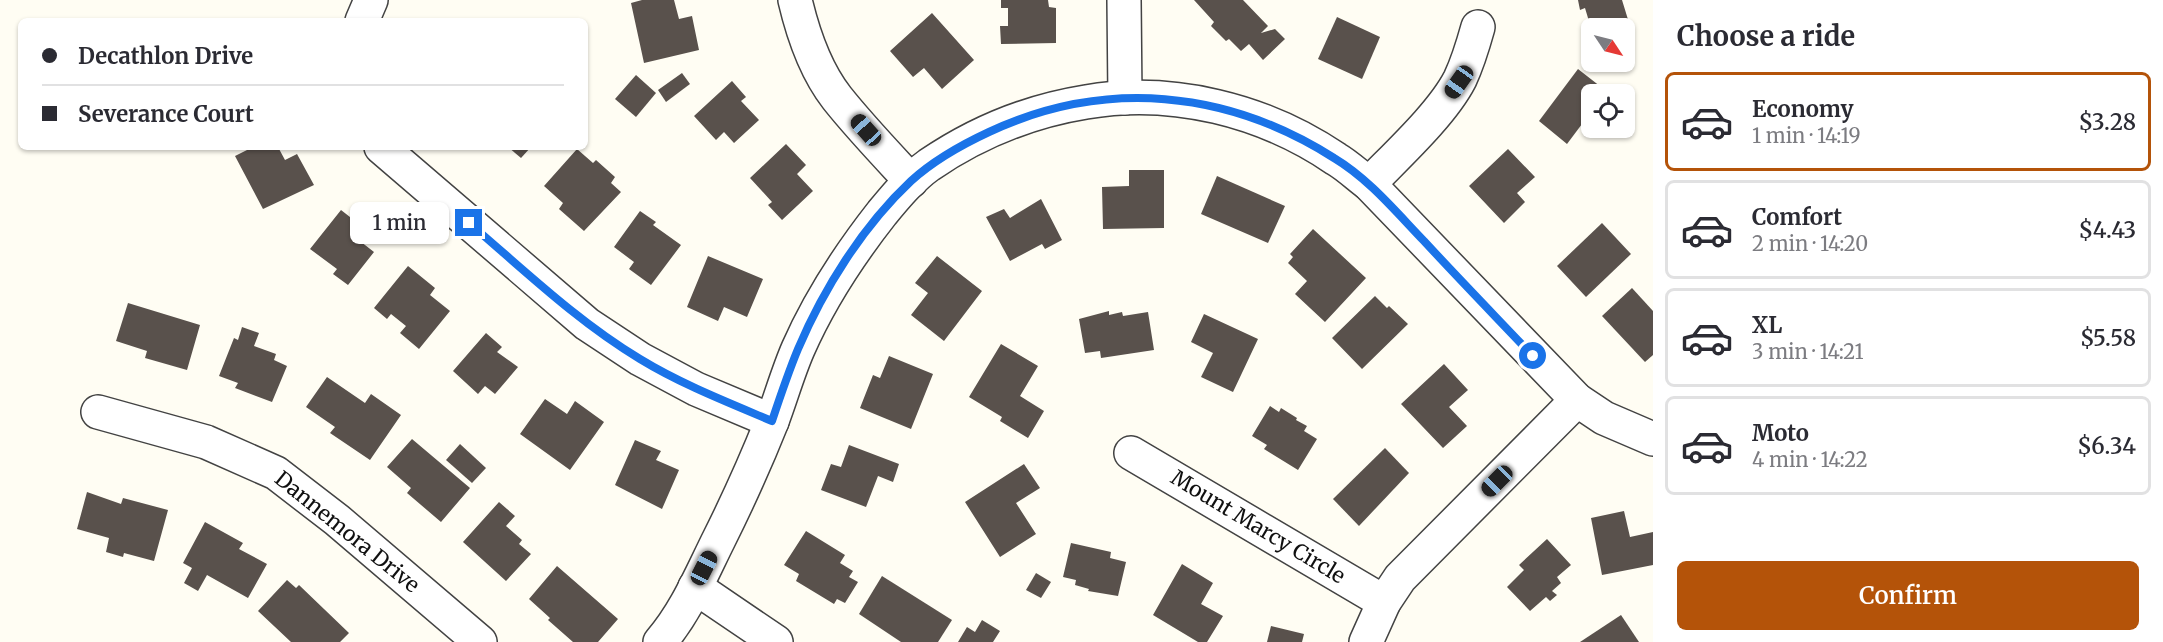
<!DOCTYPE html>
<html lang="en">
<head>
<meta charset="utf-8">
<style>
  :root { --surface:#fff; --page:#f7f7f7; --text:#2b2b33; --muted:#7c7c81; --line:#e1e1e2; --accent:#b45309 }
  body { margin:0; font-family:Merriweather,serif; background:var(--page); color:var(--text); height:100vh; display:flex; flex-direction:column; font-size:22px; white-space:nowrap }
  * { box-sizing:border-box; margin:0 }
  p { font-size:20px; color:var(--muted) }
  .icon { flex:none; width:33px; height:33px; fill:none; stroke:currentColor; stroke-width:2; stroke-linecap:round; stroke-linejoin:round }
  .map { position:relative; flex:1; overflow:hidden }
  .sheet { display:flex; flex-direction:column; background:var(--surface); width:510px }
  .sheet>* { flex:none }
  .guide { position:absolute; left:18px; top:18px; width:570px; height:132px; border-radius:9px; box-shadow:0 2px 4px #0004; display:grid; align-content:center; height:132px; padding:0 24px; background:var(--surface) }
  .needle { width:39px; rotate:125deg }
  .tools { position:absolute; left:1581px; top:18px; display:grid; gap:12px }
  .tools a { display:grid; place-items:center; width:54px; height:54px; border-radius:9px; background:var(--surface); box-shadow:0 2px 4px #0004; font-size:30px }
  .end { position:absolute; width:27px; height:27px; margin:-14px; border:8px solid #1a73e8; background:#fff; box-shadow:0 0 0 3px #fff }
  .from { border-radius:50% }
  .bubble { position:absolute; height:42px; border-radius:9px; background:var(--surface); box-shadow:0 2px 4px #0004; font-size:20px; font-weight:600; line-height:42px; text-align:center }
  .car { position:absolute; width:18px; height:36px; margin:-18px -9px; border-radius:8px; box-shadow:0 0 4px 2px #0007; background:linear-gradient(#222 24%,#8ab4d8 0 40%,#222 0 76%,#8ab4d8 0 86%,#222 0) }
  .guide b { display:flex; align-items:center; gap:21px; height:57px; font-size:22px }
  .guide b+b { border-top:2px solid var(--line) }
  .guide i { width:15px; height:15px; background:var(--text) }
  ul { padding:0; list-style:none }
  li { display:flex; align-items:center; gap:18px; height:99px; margin:0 12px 9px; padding:0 12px; border:3px solid var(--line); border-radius:9px }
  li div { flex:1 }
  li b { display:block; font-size:22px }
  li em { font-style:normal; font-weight:600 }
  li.active { border-color:var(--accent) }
  li>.icon { width:54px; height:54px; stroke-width:1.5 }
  h2 { padding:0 24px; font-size:27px; line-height:72px }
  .action { display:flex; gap:12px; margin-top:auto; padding:12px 24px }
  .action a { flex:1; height:69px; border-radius:9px; background:var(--accent); color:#fff; font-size:24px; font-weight:600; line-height:69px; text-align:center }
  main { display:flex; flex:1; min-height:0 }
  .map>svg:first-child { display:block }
  .building { fill:#59514c }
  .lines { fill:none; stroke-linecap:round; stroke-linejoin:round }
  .minor-casing { stroke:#434343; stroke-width:36 }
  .minor { stroke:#fff; stroke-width:33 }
  .route { stroke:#1a73e8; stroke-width:8 }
  .labels { text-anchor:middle; stroke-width:6; stroke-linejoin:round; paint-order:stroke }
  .street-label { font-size:21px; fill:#101010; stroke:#fff }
</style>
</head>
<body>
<main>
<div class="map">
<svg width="1653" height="642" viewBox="0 0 1653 642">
  <rect width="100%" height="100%" fill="#fffdf3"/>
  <g class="building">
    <path d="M642,0H674L679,19L692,16L699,50L644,63L631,3Z"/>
    <path d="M1001,0H1048L1049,7L1056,8V43L1001,44L1000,26H1008V8H1001Z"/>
    <path d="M1194,0H1243L1268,26L1261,33L1275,29L1285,39L1263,60L1249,44L1241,51L1229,39L1226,41L1211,26L1214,22Z"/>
    <path d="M1578,0H1622L1630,26L1621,28H1591L1585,8L1580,10Z"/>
    <path d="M932,13L974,60L942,89L924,68L913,77L890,51Z"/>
    <path d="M1337,17L1380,37L1362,79L1318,59Z"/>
    <path d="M1578,69L1610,94H1592V126L1585,120L1567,144L1539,121Z"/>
    <path d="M682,73L690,84L666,102L658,90Z"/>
    <path d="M636,75L656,93L636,117L615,99Z"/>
    <path d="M732,81L746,97L741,101L759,120L734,143L724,132L716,140L694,116Z"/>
    <path d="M786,144L806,165L797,174L813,191L782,220L768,205L772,202L750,178Z"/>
    <path d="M253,147H278L285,160L297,154L314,185L263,209L235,156Z"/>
    <path d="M508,147H531L521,158Z"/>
    <path d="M577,149L593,163L596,160L615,177L611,183L621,192L584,231L559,209L563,203L544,186Z"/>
    <path d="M1508,149L1535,177L1517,193L1525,202L1504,223L1469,186Z"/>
    <path d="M1129,170H1164V228L1103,229L1102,187L1129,186Z"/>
    <path d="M1217,176L1285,206L1268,243L1201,214Z"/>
    <path d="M1041,199L1062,240L1045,249L1042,244L1010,261L986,217L1004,209L1010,218Z"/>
    <path d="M341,210L364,228L356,238L374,252L348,285L333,274L337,269L310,249Z"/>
    <path d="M640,211L656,222L653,225L681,245L651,285L629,269L634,262L614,247Z"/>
    <path d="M1602,223L1631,254L1586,297L1557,266Z"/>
    <path d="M1313,229L1366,278L1325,322L1295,294L1307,281L1288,263L1293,257L1290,254Z"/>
    <path d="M708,256L763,279L747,317L724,307L718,321L687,307Z"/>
    <path d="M937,256L982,291L944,341L911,315L928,293L915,283Z"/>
    <path d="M408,266L435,288L430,295L450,311L419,349L400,333L406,326L391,314L387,319L374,308Z"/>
    <path d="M1632,288L1653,311V355L1645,362L1602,316Z"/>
    <path d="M1375,296L1387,308L1389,306L1408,324L1362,369L1332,338Z"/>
    <path d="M128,303L200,325L187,370L145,358L147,351L116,341Z"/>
    <path d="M1109,311V315L1122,312L1123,316L1148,312L1154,350L1101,358L1100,351L1085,353L1079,319Z"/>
    <path d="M1204,314L1258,339L1233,392L1201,377L1213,353L1191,342Z"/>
    <path d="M242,327L259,333L254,346L276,354L274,360L287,366L272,402L235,388L238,383L219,376L234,338L238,340Z"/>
    <path d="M486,333L502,347L497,352L518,367L495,394L485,386L478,394L453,371Z"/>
    <path d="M1001,344L1038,366L1020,396L1044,411L1028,438L1000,421L1002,417L969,397Z"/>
    <path d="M889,356L933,374L911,429L860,408L873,375L880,378Z"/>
    <path d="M1444,364L1468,390L1449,407L1467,426L1443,448L1401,404Z"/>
    <path d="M327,377L365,403L371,394L401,415L370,460L330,433L335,427L306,407Z"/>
    <path d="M545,399L567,414L575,401L604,422L570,470L520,434Z"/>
    <path d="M1270,406L1279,412L1281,408L1297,418L1296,420L1307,426L1304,431L1317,439L1298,470L1264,449L1267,445L1252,436Z"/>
    <path d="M412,439L470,488L441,522L407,493L411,488L387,467Z"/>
    <path d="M635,440L661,451L656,460L679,470L662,509L615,485Z"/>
    <path d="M460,444L486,468L472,483L446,460Z"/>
    <path d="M849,445L899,464L893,482L878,476L866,507L821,490L831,464L841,467Z"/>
    <path d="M1385,448L1409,473L1359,526L1333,499Z"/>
    <path d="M1024,464L1040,488L1016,503L1036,534L1000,557L965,502Z"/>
    <path d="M87,492L121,504L123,498L168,510L154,561L124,553L123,557L106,552L109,538L77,529Z"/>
    <path d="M499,502L515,516L506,526L522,540L519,544L531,554L506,581L463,542Z"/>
    <path d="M1624,511L1630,537L1653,532V565L1602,575L1591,518Z"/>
    <path d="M205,522L243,543L239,549L267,564L248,598L207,575L198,591L184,583L192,568L183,563Z"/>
    <path d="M806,531L845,555L840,563L853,571L849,577L858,582L845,603L837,599L834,604L796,581L799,574L784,565Z"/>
    <path d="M1547,539L1571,565L1557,577L1561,583L1552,591L1557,595L1550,601L1546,597L1530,611L1507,587L1524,570L1519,565Z"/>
    <path d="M1071,543L1111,552L1110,558L1126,562L1118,596L1088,591L1089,589L1075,585L1076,580L1063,577Z"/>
    <path d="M1182,564L1213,583L1201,604L1223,616L1207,642H1198L1153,615Z"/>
    <path d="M557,566L618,619L598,642H573L548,620L550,618L529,599Z"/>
    <path d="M1036,573L1051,582L1041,598L1026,590Z"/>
    <path d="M882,576L952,620L938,642H901L859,614Z"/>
    <path d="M287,580L296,588L299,585L349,633L340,642H291L258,611Z"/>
    <path d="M1621,615L1639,642H1580Z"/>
    <path d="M982,620L1000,631L993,642H958L967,627L975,632Z"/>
    <path d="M1271,626L1304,634L1302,642H1267Z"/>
  </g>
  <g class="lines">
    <defs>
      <g id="minor">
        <path d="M795,0C803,34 815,70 837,98C860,127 886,154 911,181"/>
        <path d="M1124,0L1125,98"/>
        <path d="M362,21L371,0"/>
        <path d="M381,147L587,324L640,359L696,389L772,421"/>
        <path d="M1369,184C1397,155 1442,114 1460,79C1468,62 1473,45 1478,27"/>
        <path d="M98,412L206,442L276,473L337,520L480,642"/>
        <path d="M1131,453L1384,602"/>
        <path d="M695,587L776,642"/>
        <path d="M660,642C686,612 701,575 719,539C738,501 756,461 772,421C781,397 788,372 798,349C820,299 849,255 882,213C896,196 911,178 929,165C976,133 1030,111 1086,102C1172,87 1264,110 1336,159C1348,166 1358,176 1369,184L1577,400L1604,418L1653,439"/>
        <path d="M1366,642L1384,602L1400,578L1577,400"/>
      </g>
    </defs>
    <use href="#minor" class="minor-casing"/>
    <use href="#minor" class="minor"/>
  </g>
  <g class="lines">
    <path class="route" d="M469,223C524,270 577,321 640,359C681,384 727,402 772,421C780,397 788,373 798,349C824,288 863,226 911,181C934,160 961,145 989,132C1105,78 1227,90 1334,158C1369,179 1396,212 1424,241C1460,280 1497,318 1533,356"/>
  </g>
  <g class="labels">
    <g class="street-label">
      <text transform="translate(1258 527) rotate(31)" y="7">Mount Marcy Circle</text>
      <text transform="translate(347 532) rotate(39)" y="7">Dannemora Drive</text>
    </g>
  </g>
</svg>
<div class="tools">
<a><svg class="needle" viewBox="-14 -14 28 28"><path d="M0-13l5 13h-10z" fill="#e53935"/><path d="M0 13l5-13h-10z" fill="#7c7c81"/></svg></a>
<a><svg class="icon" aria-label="locate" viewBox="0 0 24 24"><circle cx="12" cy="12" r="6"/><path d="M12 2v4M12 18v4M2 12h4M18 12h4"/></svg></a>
</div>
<i class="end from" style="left:1533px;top:356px"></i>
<i class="end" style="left:469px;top:223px"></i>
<div class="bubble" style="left:350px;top:202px;width:99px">1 min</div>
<i class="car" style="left:1459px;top:82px;rotate:215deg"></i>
<i class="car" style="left:866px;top:130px;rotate:318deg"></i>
<i class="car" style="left:1497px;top:481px;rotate:225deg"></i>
<i class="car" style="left:704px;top:568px;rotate:27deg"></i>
<div class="guide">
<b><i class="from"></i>Decathlon Drive</b>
<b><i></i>Severance Court</b>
</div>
</div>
<section class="sheet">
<h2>Choose a ride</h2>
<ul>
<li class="active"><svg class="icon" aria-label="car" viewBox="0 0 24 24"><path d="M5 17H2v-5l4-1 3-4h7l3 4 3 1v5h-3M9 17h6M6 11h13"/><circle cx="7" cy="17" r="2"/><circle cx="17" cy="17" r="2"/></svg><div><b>Economy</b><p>1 min · 14:19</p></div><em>$3.28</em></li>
<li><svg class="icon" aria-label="car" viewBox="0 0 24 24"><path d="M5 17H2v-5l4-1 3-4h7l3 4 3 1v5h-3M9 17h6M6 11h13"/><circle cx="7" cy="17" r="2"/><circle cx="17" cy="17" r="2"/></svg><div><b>Comfort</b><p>2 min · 14:20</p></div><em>$4.43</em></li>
<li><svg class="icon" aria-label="car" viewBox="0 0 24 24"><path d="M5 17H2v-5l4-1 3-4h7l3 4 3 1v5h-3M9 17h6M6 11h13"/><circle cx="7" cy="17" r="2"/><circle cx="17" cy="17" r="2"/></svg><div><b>XL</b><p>3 min · 14:21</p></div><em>$5.58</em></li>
<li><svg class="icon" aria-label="car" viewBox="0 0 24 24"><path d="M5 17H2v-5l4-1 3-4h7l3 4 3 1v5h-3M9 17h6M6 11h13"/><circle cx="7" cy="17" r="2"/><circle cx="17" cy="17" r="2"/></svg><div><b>Moto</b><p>4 min · 14:22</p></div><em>$6.34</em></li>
</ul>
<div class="action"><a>Confirm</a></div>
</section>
</main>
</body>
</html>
